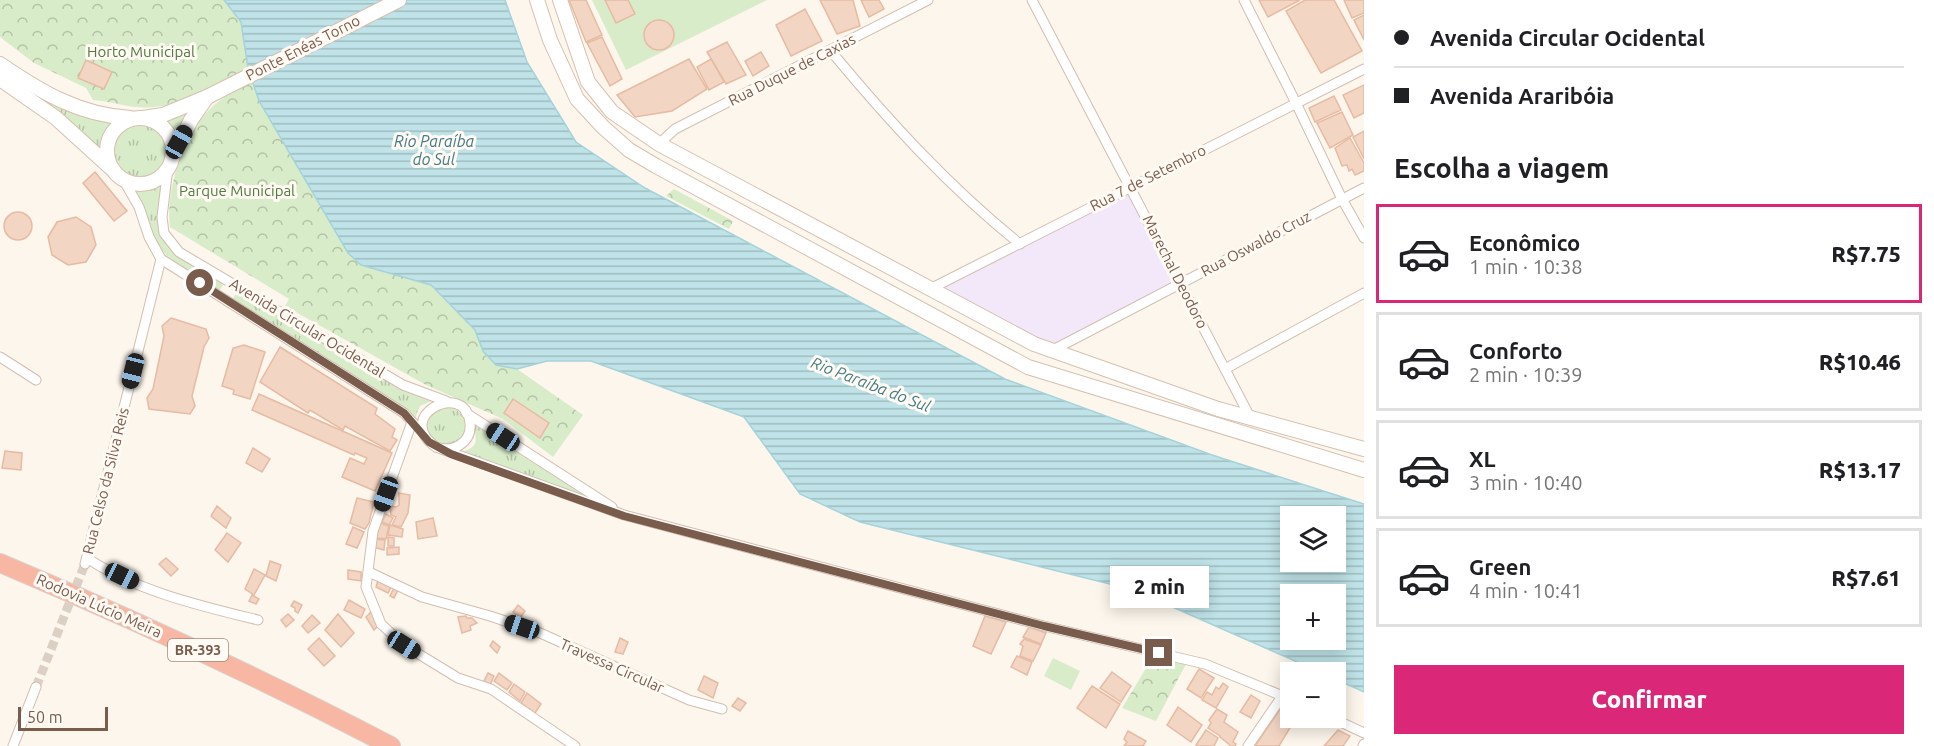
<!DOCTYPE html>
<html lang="pt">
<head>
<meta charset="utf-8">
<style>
  :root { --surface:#fff; --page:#f2f2f2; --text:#202124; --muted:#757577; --line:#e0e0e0; --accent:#db2777 }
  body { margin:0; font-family:Ubuntu,sans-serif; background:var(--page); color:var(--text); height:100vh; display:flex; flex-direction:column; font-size:22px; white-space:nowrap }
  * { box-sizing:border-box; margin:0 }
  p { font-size:20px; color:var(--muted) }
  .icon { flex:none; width:33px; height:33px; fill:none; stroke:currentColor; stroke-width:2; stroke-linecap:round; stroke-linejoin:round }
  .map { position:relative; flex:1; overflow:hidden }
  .drawer { display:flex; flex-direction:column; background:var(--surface); width:570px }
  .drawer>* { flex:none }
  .hud { display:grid; align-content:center; height:132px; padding:0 30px; background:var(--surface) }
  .buttons { position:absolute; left:1280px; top:506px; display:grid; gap:12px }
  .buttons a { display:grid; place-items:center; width:66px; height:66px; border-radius:0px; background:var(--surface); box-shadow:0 3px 15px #0003; font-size:30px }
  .scale { position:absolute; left:18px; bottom:15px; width:90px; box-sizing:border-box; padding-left:6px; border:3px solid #7a5c4d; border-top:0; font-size:16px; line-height:21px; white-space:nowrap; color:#7a5c4d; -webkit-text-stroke:4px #fffaf3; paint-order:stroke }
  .end { position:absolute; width:27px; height:27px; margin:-14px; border:8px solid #7a5c4d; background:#fff; box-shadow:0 0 0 3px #fff }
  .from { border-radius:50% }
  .bubble { position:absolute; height:42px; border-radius:0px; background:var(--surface); box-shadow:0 3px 15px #0003; font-size:20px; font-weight:800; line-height:42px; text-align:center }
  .car { position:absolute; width:18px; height:36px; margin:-18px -9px; border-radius:8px; box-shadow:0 0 4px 2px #0007; background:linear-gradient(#222 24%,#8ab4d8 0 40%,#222 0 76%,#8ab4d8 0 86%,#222 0) }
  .hud b { display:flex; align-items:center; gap:21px; height:57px; font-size:22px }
  .hud b+b { border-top:2px solid var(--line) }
  .hud i { width:15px; height:15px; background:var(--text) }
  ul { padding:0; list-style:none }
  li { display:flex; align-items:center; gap:18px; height:99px; margin:0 12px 9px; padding:0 18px; border:3px solid var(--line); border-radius:0px }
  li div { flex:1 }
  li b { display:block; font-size:22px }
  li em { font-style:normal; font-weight:800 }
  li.selected { border-color:var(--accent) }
  li>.icon { width:54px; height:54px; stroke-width:1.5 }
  h2 { padding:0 30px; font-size:27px; line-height:72px }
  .action { display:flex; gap:12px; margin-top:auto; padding:12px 30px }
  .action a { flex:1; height:69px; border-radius:0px; background:var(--accent); color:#fff; font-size:24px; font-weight:800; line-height:69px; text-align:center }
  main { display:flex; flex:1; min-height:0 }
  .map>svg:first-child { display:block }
  .education { fill:#f3e8fa }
  .grass { fill:url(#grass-tufts) }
  .park { fill:url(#park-crowns) }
  .pitch { fill:#d8ecc9 }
  .water { fill:url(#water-rules); stroke:#a5d3da; stroke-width:1.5; fill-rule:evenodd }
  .building { fill:#f3d5c3; stroke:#e6bba3; stroke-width:1.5 }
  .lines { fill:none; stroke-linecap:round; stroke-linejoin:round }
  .street-tunnel { stroke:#dcd0c4; stroke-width:9; stroke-dasharray:9 4.5; stroke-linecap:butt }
  .street-casing { stroke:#d1beb0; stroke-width:11 }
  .secondary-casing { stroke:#d6c0b0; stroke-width:16 }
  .highway-casing { stroke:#dad1cd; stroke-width:20 }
  .street { stroke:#fff; stroke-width:9 }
  .secondary { stroke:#fff; stroke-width:14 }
  .highway { stroke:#f7b7a3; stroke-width:18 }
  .route { stroke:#7a5c4d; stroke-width:8 }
  .labels { text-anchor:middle; stroke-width:6; stroke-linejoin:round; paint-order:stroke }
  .shield { fill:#fffaf3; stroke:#a28b7f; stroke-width:1.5 }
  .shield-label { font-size:14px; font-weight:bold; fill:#7a5c4d }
  .street-label { font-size:15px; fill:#7a5c4d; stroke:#fffaf3 }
  .park-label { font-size:15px; fill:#537a41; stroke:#fffaf3 }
  .water-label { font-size:16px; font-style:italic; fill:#437c86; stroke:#fffaf3 }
</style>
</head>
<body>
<main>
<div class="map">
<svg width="1364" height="746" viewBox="0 0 1364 746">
  <defs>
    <pattern id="grass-tufts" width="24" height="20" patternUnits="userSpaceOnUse" patternTransform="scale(1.5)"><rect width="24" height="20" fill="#d8ecc9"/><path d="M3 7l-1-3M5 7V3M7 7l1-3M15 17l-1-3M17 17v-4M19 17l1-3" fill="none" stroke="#b4c2a5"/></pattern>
    <pattern id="park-crowns" width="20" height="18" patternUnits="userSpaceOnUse" patternTransform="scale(1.5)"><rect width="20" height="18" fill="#d8ecc9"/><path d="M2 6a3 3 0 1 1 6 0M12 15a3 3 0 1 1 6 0" fill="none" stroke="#b4c2a5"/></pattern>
    <pattern id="water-rules" width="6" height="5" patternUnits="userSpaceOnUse" patternTransform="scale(1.5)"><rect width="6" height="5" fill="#bfe3e8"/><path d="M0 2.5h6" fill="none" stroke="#a0bbbe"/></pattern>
  </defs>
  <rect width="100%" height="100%" fill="#fdf6ec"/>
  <path class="education" d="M1130,192L1176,283L1052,346L941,288Z"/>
  <g class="grass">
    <path d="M0,65L117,123C106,133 103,142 105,157L0,77Z"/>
    <path d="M200,103L176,145L170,124L156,118Z"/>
    <circle cx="140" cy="151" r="28"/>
    <path d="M163,180L161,215L169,243L225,280L219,292L166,255L157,243L129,185L149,186Z"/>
    <path d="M239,289L434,400L420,406L416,415L417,426L231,302Z"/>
    <circle cx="446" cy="426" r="19"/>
    <path d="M473,424L589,498L458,454C478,446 478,445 473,424Z"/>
  </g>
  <g class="park">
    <path d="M0,0H224L241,22L248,68C211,88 179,111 135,107C121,105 107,101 93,100L86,88L34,63L0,37Z"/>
    <path d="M253,82L268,117L348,253L361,265L430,285L475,330L483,351L496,365L517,369L583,415L553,457L503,419L426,385L285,306L289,299L170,227C165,190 184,132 213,106C224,96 239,89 253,82Z"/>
    <path d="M674,189L733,221L729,229L666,196Z"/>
    <path d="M1154,655L1186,664L1156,721L1122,708Z"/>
  </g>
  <g class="pitch">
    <path d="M592,0H767L626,70Z"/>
    <path d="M1053,658L1080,671L1071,690L1044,676Z"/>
  </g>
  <path class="water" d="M224,0H505L527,62L576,142L645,188L1005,379L1212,455L1364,504V692L1335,679V672H1320L1134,590L860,522L800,494L744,417L591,361H547L517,369L496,365L483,351L475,330L431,285L361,265L348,253L259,101L248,68L241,22ZM1290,516H1335V561H1290ZM1290,594H1335V639H1290Z"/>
  <g class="building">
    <path d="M569,0H586L602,35L586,42Z"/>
    <path d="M605,0H628L635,14L616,23Z"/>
    <path d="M820,0H853L860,26L837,34Z"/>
    <path d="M861,0H879L884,9L869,17Z"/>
    <path d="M1259,0H1300L1268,17Z"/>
    <path d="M1305,0H1334L1362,51L1321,73L1286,11Z"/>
    <path d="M1344,0H1364V13L1352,18Z"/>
    <path d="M805,9L822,41L791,56L776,25Z"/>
    <path d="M1364,15V40L1354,20Z"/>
    <circle cx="659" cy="35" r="15"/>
    <path d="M602,37L622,79L610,86L587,43Z"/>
    <path d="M727,42L746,75L726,84L707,52Z"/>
    <path d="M761,52L769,66L753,76L745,61Z"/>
    <path d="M689,59L707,89L672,111L635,117L617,95Z"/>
    <path d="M711,59L724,82L709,90L697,67Z"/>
    <path d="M86,60L112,72L104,89L78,78Z"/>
    <path d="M1364,85V113L1354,118L1343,95Z"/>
    <path d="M1334,96L1341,110L1315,122L1309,108Z"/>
    <path d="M1342,112L1353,135L1330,148L1317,123Z"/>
    <path d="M1364,131V159L1353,137Z"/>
    <path d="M1350,138L1364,163V171L1355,175L1352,169L1349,171L1347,165L1342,166L1335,148Z"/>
    <path d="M95,172L127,211L114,221L83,183Z"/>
    <circle cx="18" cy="226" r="14"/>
    <path d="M76,217L91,227L96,245L86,262L68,265L52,255L48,237L57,222Z"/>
    <path d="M171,318L206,329L209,338L204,347L192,396L195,406L190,414L149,409L147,398L153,389L164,336L162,326Z"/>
    <path d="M244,345L265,352L250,399L233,394L234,390L222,386L233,348Z"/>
    <path d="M280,347L377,408L375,414L395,429L392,437L397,440L390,451L345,426L343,430L310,410L308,413L260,382Z"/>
    <path d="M259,394L392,453L375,491L342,477L350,458L364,464L367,458L355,453L354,455L252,410Z"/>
    <path d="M513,399L549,423L540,438L504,413Z"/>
    <path d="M253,448L270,459L262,472L246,463Z"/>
    <path d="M5,451L22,453L21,470L2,468Z"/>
    <path d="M399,493L410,495L408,513L401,527L392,525L396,517L391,515L390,506L396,507L399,505Z"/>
    <path d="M357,498L374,502L369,523L365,529L350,523Z"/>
    <path d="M217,506L231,518L226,528L211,516Z"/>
    <path d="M386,514L393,518L389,525L382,522Z"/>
    <path d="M433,518L437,536L418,539L416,522Z"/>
    <path d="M380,523L389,526L386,539L376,538Z"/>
    <path d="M390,525L403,529L402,537L388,535Z"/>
    <path d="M353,527L364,532L357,548L346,544Z"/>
    <path d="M227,533L241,543L228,562L215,550Z"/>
    <path d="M388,537L394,538V546H388Z"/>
    <path d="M376,539L385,540L384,550L373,547Z"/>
    <path d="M399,547V554L387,555V548Z"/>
    <path d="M166,558L178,569L171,576L159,564Z"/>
    <path d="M270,561L281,565L276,581L266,576Z"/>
    <path d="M254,569L265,575L254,595L245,589Z"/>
    <path d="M348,570L361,572V581L348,579Z"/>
    <path d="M378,580L391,587L388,593L376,587Z"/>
    <path d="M394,588L398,590L394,598L390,596Z"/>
    <path d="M252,595L259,599L256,604L249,601Z"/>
    <path d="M349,600L365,609L361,618L344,610Z"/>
    <path d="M294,601L302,605L298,613L295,611V608L291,606Z"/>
    <path d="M518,605L525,611L520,618L513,612Z"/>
    <path d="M371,612L379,625L374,630L366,617Z"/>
    <path d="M288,614L294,620L286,627L281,620Z"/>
    <path d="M338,614L354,633L341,647L325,630Z"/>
    <path d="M312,615L320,623L308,633L302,626Z"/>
    <path d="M466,616L467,618H472L477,623L470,626L471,630L462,633L458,617Z"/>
    <path d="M985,616L1006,622L991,654L973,646Z"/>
    <path d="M1029,627L1046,633L1041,644L1023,637Z"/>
    <path d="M319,638L335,656L324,666L308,649Z"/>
    <path d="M620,638L628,642L623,654L615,652Z"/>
    <path d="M1024,639L1041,645L1033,661L1020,656L1023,646L1020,644Z"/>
    <path d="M493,641L500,647L497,653L490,646Z"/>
    <path d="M1017,656L1032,662L1027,675L1011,667Z"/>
    <path d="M1199,669L1214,678L1201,698L1187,689Z"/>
    <path d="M1112,672L1131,686L1121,702L1100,688Z"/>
    <path d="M488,673L494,676L490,685L484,681Z"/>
    <path d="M499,673L512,683L507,690L494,681Z"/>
    <path d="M704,676L718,683L713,698L698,690Z"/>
    <path d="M1223,683L1228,687L1216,708L1202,700L1207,692L1212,695L1216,687L1219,689Z"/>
    <path d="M514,684L525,692L520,701L509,692Z"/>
    <path d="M1092,686L1120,704L1106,728L1077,708Z"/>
    <path d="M527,693L541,704L535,713L521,703Z"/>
    <path d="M1251,695L1260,701L1251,718L1240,712Z"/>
    <path d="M738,698L746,703L740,711L732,706Z"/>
    <path d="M1178,707L1202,725L1191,742L1167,725Z"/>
    <path d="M1281,708L1290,714V717L1296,718L1279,746H1255Z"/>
    <path d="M1217,709L1227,715L1224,722L1238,732L1233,742L1236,744L1235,746H1231L1220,737V736L1208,728L1211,723L1209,720Z"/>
    <path d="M1206,730L1218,738L1214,746H1198L1196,745Z"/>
    <path d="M1338,730L1350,736L1343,746H1324Z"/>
    <path d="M1128,731L1146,741L1143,746H1124L1127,742L1124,739Z"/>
  </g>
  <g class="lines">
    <path class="street-tunnel" d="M36,687L85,564"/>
    <defs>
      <g id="street">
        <path d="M1032,0L1250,417"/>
        <path d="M1244,0L1296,103L1342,199L1364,238"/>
        <path d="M830,50C888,120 949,187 1020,244"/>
        <path d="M659,144L675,129L928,0"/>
        <path d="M168,167L162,217L164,233L179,252L403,385L446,401"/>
        <path d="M123,179L139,207L149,237L161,259L404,413L415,425"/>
        <path d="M932,288L1364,69"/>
        <path d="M1053,350L1364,188"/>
        <path d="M0,357L36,380"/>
        <path d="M1225,369L1364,293"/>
        <path d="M466,413L612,507"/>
        <path d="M412,422L373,531L366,587L381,624L404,645L458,678L491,689L575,746"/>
        <path d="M436,447C453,453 472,443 470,423C465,379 392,416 436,447L624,515L1044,626L1205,664L1290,699"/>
        <path d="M87,558C136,591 201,606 258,620"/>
        <path d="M85,564L161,259"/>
        <path d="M369,572L422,597L490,616L538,632L689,700L722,709"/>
        <path d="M1330,717L1364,733"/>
        <path d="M13,746L36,687"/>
        <path d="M1248,746L1283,695"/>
        <path d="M1363,746L1364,744"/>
      </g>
      <g id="secondary">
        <path d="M537,0L550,40L577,99L603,127L629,150L656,166L1028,367L1364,470"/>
        <path d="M560,0L588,82L612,112L659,144L1034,344L1218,409L1364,449"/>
        <path d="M0,64C41,92 79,115 130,118"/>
        <path d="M0,79L56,118L111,168"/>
        <path d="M143,118L163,115L207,97L399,0"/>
        <circle cx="140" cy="151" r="33"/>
        <path d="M173,156L191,120L207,97"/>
      </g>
      <path id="highway" d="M0,563C133,619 263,679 391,746"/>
    </defs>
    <use href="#street" class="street-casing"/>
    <use href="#secondary" class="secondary-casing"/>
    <use href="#highway" class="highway-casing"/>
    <use href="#street" class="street"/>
    <use href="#secondary" class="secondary"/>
    <use href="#highway" class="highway"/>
  </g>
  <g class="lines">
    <path class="route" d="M200,283L404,413L429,442L451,454L624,516L1044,626L1159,653"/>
  </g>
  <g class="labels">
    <rect class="shield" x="168" y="639" width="60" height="22" rx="4.5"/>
    <g class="shield-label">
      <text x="198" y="655">BR-393</text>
    </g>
    <g class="street-label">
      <text transform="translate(303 48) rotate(-27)" y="5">Ponte Enéas Torno</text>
      <text transform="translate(792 70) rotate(-27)" y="5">Rua Duque de Caxias</text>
      <text transform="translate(1148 178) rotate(-27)" y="5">Rua 7 de Setembro</text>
      <text transform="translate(1256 244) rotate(-28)" y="5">Rua Oswaldo Cruz</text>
      <text transform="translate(1175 272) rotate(63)" y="5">Marechal Deodoro</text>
      <text transform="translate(307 328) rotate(31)" y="5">Avenida Circular Ocidental</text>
      <text transform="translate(106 481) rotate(-76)" y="5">Rua Celso da Silva Reis</text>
      <text transform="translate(99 606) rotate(24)" y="5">Rodovia Lúcio Meira</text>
      <text transform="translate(612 666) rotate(24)" y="5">Travessa Circular</text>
    </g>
    <g class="park-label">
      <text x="141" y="57">Horto Municipal</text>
      <text x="237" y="196">Parque Municipal</text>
    </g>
    <g class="water-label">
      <text x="434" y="147">Rio Paraíba<tspan x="434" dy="18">do Sul</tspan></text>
      <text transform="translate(871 384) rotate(21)" y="6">Rio Paraíba do Sul</text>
    </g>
  </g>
</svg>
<div class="buttons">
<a><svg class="icon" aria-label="layers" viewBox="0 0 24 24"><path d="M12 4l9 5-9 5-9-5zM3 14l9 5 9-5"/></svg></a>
<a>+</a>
<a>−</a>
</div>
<div class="scale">50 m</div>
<i class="end from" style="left:200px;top:283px"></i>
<i class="end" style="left:1159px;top:653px"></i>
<div class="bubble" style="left:1110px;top:566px;width:99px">2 min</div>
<i class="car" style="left:179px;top:142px;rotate:29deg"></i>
<i class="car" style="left:133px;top:371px;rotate:194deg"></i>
<i class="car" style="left:503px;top:437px;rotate:303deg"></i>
<i class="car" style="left:386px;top:494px;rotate:200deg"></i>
<i class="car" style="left:122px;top:576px;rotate:116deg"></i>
<i class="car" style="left:522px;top:627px;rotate:289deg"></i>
<i class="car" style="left:404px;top:645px;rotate:122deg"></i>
</div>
<section class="drawer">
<div class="hud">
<b><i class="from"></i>Avenida Circular Ocidental</b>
<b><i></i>Avenida Araribóia</b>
</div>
<h2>Escolha a viagem</h2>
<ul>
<li class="selected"><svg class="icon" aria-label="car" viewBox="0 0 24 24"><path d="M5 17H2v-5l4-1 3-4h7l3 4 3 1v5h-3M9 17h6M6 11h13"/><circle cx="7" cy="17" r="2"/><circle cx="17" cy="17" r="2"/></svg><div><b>Econômico</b><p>1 min · 10:38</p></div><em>R$7.75</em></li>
<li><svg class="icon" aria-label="car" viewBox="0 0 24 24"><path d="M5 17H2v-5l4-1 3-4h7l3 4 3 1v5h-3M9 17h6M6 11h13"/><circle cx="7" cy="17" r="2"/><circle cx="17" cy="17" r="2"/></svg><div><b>Conforto</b><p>2 min · 10:39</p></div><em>R$10.46</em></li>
<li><svg class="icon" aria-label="car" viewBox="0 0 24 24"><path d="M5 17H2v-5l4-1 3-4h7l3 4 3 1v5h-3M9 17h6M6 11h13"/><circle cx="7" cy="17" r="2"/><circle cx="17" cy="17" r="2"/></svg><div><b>XL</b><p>3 min · 10:40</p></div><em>R$13.17</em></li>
<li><svg class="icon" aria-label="car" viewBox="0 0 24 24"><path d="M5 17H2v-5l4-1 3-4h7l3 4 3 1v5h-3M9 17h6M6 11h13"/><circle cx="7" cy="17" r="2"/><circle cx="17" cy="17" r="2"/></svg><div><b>Green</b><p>4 min · 10:41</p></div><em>R$7.61</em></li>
</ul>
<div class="action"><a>Confirmar</a></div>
</section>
</main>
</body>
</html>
